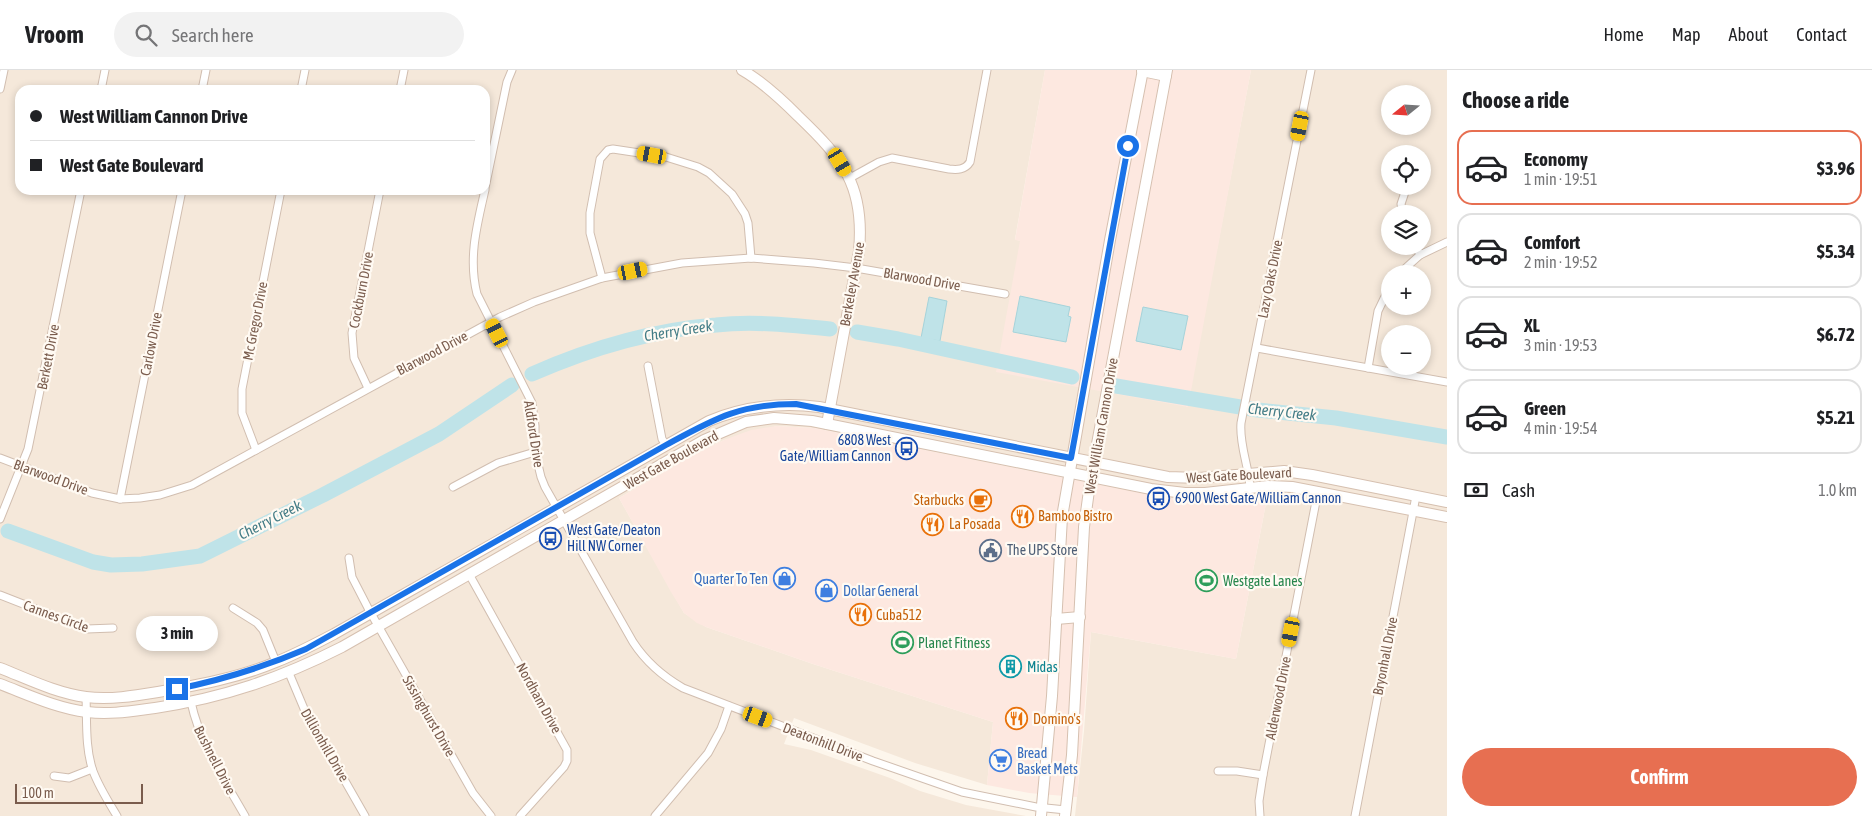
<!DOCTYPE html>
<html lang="en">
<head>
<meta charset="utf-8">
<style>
  :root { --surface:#fff; --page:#f2f2f2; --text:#202124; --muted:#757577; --line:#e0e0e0; --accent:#e76f51 }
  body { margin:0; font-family:"Asap Condensed",sans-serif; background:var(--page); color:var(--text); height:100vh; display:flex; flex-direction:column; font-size:19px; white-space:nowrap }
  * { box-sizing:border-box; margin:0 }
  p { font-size:16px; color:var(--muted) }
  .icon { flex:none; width:28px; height:28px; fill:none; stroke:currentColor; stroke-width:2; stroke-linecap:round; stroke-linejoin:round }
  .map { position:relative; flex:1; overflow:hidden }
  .sheet { display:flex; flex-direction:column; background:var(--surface); width:425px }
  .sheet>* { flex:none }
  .hud { position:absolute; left:15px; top:15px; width:475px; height:110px; border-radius:15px; box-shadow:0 2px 8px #0003; display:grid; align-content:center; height:110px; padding:0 15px; background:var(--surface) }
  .needle { width:32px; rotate:252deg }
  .controls { position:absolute; left:1381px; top:15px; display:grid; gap:10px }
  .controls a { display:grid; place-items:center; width:50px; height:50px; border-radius:50%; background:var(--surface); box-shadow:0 2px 8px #0003; font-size:25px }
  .scale { position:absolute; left:15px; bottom:12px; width:128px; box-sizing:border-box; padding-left:5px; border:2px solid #7a5c4d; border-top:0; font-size:14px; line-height:18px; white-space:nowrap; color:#7a5c4d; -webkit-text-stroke:4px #fffaf3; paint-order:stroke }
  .end { position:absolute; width:22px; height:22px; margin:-11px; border:6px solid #1a73e8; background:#fff; box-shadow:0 0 0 2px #fff }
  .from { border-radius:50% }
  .bubble { position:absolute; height:35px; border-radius:18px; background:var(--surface); box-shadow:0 2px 8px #0003; font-size:16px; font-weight:700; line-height:35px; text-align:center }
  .car { position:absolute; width:15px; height:30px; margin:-15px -8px; border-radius:6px; box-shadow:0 0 4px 1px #0007; background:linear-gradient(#f5c518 24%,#345 0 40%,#f5c518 0 76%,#345 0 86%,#f5c518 0) }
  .hud b { display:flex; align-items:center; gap:18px; height:48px; font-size:19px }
  .hud b+b { border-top:1px solid var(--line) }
  .hud i { width:12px; height:12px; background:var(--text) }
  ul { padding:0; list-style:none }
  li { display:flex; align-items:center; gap:15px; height:75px; margin:0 10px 8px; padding:0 5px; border:2px solid var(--line); border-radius:15px }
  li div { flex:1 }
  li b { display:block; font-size:19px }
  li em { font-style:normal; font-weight:700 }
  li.current { border-color:var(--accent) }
  li>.icon { width:45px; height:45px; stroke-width:1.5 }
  h2 { padding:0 15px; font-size:22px; line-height:60px }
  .pay { display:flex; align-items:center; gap:12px; height:55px; padding:0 15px; font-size:19px }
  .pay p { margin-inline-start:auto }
  .cta { display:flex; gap:10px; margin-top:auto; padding:10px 15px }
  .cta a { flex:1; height:58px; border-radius:30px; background:var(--accent); color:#fff; font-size:20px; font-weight:700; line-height:58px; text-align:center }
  header { display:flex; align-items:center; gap:30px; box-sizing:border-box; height:70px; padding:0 25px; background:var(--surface); border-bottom:1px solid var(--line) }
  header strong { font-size:24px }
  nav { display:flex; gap:28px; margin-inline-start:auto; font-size:18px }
  .search { width:350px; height:45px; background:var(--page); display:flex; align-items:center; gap:12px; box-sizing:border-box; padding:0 18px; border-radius:28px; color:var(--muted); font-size:19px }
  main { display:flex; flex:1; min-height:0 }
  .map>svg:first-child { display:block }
  .residential { fill:#f5e8da; fill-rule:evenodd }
  .commercial { fill:#fde8e0 }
  .water { fill:#bfe3e8; stroke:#a5d3da }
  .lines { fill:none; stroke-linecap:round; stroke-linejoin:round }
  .river { stroke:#bfe3e8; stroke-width:15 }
  .street-casing { stroke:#d1beb0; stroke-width:9 }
  .secondary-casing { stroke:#d6c0b0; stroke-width:12 }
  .street { stroke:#fff; stroke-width:7 }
  .secondary { stroke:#fff; stroke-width:10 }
  .route { stroke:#1a73e8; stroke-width:6 }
  .labels { text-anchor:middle; stroke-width:4.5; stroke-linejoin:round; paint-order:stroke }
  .street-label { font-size:14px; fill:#7a5c4d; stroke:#fffaf3 }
  .transit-label { font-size:14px; fill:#164399; stroke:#fffaf3; text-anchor:start }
  .food-label { font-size:14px; fill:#c56008; stroke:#fffaf3; text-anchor:start }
  .service-label { font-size:14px; fill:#4e5e75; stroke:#fffaf3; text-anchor:start }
  .shop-label { font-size:14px; fill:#366cbe; stroke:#fffaf3; text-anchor:start }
  .leisure-label { font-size:14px; fill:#27864d; stroke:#fffaf3; text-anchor:start }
  .culture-label { font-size:14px; fill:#0d838f; stroke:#fffaf3; text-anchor:start }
  .water-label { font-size:15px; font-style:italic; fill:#437c86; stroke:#fffaf3 }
</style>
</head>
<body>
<header>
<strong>Vroom</strong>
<div class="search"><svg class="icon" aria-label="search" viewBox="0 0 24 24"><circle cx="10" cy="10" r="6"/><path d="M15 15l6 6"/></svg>Search here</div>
<nav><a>Home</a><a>Map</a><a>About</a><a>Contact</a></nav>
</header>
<main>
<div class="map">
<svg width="1447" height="746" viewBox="0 0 1447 746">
  <rect width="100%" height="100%" fill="#fdf6ec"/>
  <path class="residential" d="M0,0H1045L1015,169L1020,171L1187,337L1251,0H1447V746H1075L1084,661L1091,562L1236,589L1268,423L1212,430L1193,431L1166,428L814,358L777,356L724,370L692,386L619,428L684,543L706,557L813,594L993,652L987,715L915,693L794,648L784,674L811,680L890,708L920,721L966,735L1026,746H0ZM20,20H485V120H20ZM1390,24H1422V56H1390ZM1390,84H1422V116H1390ZM1390,144H1422V176H1390ZM1390,204H1422V236H1390ZM1390,264H1422V296H1390Z"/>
  <g class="commercial">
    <path d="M1045,0H1251L1188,337L996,302L1020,171L1015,170Z"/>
    <path d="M777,356L814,358L1166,428L1193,431L1212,430L1268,423L1236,589L1091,562L1077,727L1029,723L987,715L993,652L813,594L706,557L697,553L684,543L671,522L619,428L692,386L724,370L751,360Z"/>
  </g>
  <g class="water">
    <path d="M1020,226L1070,237L1068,246L1071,247L1066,272L1013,262Z"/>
    <path d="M929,227L947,231L940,271L921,268Z"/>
    <path d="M1143,237L1188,246L1181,280L1136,271Z"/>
  </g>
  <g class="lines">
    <g class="river">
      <path d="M857,262L898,269L1072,307"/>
      <path d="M532,304C591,278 652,260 716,255C753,251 792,255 830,259"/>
      <path d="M1116,316L1258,340L1336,348L1447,367"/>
      <path d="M8,461L93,492L111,495L142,494L200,486L323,425L439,364L512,315"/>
    </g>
    <defs>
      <g id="street">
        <path d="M0,19L4,0"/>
        <path d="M101,20L105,0"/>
        <path d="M202,20L206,0"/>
        <path d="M301,20L305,0"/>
        <path d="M400,20L404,0"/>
        <path d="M850,108L879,92L892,88L949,99C957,100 965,100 970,92L987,0"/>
        <path d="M485,118L507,12L512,0"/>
        <path d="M485,120C477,155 468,188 477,224L532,333L535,356V382L541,407L545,417L633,572C646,592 662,606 683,618L873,691L962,722L1036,737L1066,740"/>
        <path d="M1403,144L1401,134L1407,116"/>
        <path d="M1416,176L1420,185"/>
        <path d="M1399,204L1420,185L1447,172"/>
        <path d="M602,208L590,163V143L600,89L608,80L613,79L666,87L698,97L709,103L732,124L745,144L748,153L751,188"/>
        <path d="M1257,278L1447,312"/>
        <path d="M648,296L662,369L666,375"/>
        <path d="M1368,298L1378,241L1390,216"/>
        <path d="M368,318L354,288L352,263L380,120"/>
        <path d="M256,380L242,343V319L281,120"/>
        <path d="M0,388L92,423L120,429L140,428L160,425L192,415L500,247L534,232L602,208L682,193L751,188L814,193L856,198L1005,224"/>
        <path d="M453,417L498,393L535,382"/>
        <path d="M1250,418C1249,396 1239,375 1241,353L1311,0"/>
        <path d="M120,429L182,120"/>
        <path d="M0,449L28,379L81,120"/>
        <path d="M349,488L352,507L368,538L473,723L491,746"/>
        <path d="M469,504L567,680V691L564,697L520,746"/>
        <path d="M0,525L87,559L113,558"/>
        <path d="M233,538L257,553L263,560L276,592"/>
        <path d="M289,603L305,641L365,746"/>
        <path d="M86,627C87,651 85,678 93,701C99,717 108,731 117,746"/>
        <path d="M191,632C200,674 224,709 245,746"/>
        <path d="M1218,701H1237L1263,705"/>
        <path d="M54,706L69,708L92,699"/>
        <path d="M655,746L708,683L721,659L729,636"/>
        <path d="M1260,746L1259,731L1263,705L1318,421"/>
        <path d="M1355,746L1416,426"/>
      </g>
      <g id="secondary">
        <path d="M742,0C763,12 781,29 798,46C843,89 865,116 859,181L827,354"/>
        <path d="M1142,1L1166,6"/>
        <path d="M1056,549L1080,547"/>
        <path d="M0,598C28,609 56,623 86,627C110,630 134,626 158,622C198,615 238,608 276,592C296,584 315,574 334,564L709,351C745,336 780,332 819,337L1168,407L1199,408L1284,401L1312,405L1447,432"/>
        <path d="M0,614C29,625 56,638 87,642C110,645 132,641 155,638C223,628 281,608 342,577L704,370L746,352L774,348L812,351L1151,419L1185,423H1205L1268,416L1292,417L1447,447"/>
        <path d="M1041,746L1052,626L1062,447L1110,170L1143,0"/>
        <path d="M1065,746L1072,685L1084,457L1091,406L1167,0"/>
      </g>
    </defs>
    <use href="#street" class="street-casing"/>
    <use href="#secondary" class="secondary-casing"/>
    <use href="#street" class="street"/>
    <use href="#secondary" class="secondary"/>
  </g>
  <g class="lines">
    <path class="route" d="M177,619C222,610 264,597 306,579L666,375C714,349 739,334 796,334L1071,388L1128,76"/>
  </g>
  <defs>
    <symbol id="bus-ring" viewBox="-11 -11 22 22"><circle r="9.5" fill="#fffaf3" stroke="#1a4fb4" stroke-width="1.5"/><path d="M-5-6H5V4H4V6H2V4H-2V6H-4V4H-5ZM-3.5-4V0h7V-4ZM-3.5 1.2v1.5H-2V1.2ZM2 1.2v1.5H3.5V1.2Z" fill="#1a4fb4"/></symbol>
    <symbol id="cafe-ring" viewBox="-11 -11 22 22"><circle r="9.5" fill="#fffaf3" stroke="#e8710a" stroke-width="1.5"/><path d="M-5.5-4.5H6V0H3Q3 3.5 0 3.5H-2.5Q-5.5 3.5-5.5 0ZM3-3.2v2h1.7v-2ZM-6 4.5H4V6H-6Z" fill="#e8710a"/></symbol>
    <symbol id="restaurant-ring" viewBox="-11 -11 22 22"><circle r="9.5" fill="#fffaf3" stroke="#e8710a" stroke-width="1.5"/><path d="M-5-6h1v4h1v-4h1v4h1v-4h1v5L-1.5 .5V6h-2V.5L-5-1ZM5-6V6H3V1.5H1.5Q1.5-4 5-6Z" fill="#e8710a"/></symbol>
    <symbol id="civic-ring" viewBox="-11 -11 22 22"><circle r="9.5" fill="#fffaf3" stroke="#5c6f8a" stroke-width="1.5"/><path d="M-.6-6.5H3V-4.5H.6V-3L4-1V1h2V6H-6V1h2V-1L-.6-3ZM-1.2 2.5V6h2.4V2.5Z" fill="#5c6f8a"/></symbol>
    <symbol id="shop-ring" viewBox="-11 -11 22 22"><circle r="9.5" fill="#fffaf3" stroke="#3f7fe0" stroke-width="1.5"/><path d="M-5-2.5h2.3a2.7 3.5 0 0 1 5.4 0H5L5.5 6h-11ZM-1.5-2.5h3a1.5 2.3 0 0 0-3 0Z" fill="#3f7fe0"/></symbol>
    <symbol id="stadium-ring" viewBox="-11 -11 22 22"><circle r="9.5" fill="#fffaf3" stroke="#2e9e5b" stroke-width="1.5"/><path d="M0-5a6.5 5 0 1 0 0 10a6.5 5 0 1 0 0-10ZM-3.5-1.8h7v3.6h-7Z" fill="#2e9e5b"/></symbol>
    <symbol id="building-ring" viewBox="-11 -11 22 22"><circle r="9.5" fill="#fffaf3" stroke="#0f9aa8" stroke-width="1.5"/><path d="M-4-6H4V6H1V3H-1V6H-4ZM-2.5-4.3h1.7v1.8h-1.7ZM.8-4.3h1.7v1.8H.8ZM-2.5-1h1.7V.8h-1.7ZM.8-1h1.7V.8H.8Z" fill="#0f9aa8"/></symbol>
    <symbol id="supermarket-ring" viewBox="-11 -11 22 22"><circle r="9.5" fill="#fffaf3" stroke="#3f7fe0" stroke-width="1.5"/><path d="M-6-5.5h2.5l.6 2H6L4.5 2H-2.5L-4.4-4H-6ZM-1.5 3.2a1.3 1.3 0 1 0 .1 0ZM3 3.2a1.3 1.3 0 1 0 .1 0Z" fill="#3f7fe0"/></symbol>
  </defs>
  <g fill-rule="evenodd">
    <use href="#bus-ring" x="894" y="366" width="25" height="25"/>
    <use href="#bus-ring" x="1146" y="416" width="25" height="25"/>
    <use href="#cafe-ring" x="968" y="418" width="25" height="25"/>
    <use href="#restaurant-ring" x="1010" y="434" width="25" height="25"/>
    <use href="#restaurant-ring" x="920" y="442" width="25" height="25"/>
    <use href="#bus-ring" x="538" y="456" width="25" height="25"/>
    <use href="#civic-ring" x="978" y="468" width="25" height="25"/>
    <use href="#shop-ring" x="772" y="496" width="25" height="25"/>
    <use href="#stadium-ring" x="1194" y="498" width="25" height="25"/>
    <use href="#shop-ring" x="814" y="508" width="25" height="25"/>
    <use href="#restaurant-ring" x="848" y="532" width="25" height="25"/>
    <use href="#stadium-ring" x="890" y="560" width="25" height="25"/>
    <use href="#building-ring" x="998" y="584" width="25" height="25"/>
    <use href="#restaurant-ring" x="1004" y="636" width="25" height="25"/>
    <use href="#supermarket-ring" x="988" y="678" width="25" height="25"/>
  </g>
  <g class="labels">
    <g class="street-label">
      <text transform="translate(922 209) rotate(10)" y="5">Blarwood Drive</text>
      <text transform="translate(1270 209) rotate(-79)" y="5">Lazy Oaks Drive</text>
      <text transform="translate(852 214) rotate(-80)" y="5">Berkeley Avenue</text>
      <text transform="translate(361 220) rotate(-79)" y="5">Cockburn Drive</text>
      <text transform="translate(255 251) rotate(-79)" y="5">Mc Gregor Drive</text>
      <text transform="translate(151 274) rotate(-79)" y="5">Carlow Drive</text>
      <text transform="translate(432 283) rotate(-28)" y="5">Blarwood Drive</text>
      <text transform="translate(48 287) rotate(-79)" y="5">Berkett Drive</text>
      <text transform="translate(1101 356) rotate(-80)" y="5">West William Cannon Drive</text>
      <text transform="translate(534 364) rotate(81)" y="5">Aldford Drive</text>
      <text transform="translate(671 390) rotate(-29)" y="5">West Gate Boulevard</text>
      <text transform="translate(1239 405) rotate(-3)" y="5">West Gate Boulevard</text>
      <text transform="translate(51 407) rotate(20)" y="5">Blarwood Drive</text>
      <text transform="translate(56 546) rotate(20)" y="5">Cannes Circle</text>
      <text transform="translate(1385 586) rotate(-79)" y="5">Bryonhall Drive</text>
      <text transform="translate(539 628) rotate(61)" y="5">Nordham Drive</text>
      <text transform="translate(1278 628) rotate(-79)" y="5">Alderwood Drive</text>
      <text transform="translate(429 646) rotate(60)" y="5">Sissinghurst Drive</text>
      <text transform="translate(823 672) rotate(21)" y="5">Deatonhill Drive</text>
      <text transform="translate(325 675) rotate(60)" y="5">Dillionhill Drive</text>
      <text transform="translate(215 690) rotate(63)" y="5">Bushnell Drive</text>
    </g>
    <g class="transit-label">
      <text x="891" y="375" text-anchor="end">6808 West<tspan x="891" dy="16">Gate/William Cannon</tspan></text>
      <text x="1175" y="433">6900 West Gate/William Cannon</text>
      <text x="567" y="465">West Gate/Deaton<tspan x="567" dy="16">Hill NW Corner</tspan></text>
    </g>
    <g class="food-label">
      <text x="964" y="435" text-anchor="end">Starbucks</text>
      <text x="1038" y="451">Bamboo Bistro</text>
      <text x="949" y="459">La Posada</text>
      <text x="876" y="550">Cuba512</text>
      <text x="1033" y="654">Domino's</text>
    </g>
    <g class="service-label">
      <text x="1007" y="485">The UPS Store</text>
    </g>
    <g class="shop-label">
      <text x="768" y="514" text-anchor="end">Quarter To Ten</text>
      <text x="843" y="526">Dollar General</text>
      <text x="1017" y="688">Bread<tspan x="1017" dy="16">Basket Mets</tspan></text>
    </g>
    <g class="leisure-label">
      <text x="1223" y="516">Westgate Lanes</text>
      <text x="918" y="578">Planet Fitness</text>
    </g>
    <g class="culture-label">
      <text x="1027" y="602">Midas</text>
    </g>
    <g class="water-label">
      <text transform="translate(678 261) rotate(-9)" y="5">Cherry Creek</text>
      <text transform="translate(1282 342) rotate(6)" y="5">Cherry Creek</text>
      <text transform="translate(270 450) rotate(-27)" y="5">Cherry Creek</text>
    </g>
  </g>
</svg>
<div class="controls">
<a><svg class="needle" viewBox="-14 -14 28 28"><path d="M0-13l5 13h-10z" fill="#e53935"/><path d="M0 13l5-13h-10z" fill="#757577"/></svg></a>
<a><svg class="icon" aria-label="locate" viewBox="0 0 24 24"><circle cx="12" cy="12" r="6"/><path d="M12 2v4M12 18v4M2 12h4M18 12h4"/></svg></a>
<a><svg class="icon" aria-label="layers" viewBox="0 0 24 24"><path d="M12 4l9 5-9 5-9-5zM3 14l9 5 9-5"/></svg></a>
<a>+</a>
<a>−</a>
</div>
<div class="scale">100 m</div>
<i class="end from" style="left:1128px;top:76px"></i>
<i class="end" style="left:177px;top:619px"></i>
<div class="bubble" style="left:136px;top:546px;width:82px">3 min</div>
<i class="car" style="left:1300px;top:56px;rotate:191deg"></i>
<i class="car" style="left:652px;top:85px;rotate:280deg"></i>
<i class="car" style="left:840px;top:92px;rotate:149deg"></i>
<i class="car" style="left:633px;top:201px;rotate:78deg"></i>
<i class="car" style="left:497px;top:263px;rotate:333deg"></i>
<i class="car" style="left:1291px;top:562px;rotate:191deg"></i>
<i class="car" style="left:758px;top:647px;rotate:110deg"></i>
<div class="hud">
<b><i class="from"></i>West William Cannon Drive</b>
<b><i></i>West Gate Boulevard</b>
</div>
</div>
<section class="sheet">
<h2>Choose a ride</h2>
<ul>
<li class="current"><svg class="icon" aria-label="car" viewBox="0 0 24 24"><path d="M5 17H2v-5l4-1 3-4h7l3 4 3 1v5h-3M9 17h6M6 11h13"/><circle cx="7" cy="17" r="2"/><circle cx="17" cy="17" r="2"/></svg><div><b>Economy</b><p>1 min · 19:51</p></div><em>$3.96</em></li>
<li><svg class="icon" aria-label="car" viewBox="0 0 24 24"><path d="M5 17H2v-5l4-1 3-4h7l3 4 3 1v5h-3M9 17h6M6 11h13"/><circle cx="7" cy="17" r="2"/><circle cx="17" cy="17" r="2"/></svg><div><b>Comfort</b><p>2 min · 19:52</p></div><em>$5.34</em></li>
<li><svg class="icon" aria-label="car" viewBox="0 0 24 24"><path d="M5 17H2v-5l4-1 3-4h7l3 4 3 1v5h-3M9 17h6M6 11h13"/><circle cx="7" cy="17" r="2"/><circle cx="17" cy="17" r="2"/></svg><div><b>XL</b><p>3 min · 19:53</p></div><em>$6.72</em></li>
<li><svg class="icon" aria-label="car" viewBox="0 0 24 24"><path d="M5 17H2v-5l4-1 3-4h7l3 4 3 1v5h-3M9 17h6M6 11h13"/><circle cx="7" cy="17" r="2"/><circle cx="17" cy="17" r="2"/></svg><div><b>Green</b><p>4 min · 19:54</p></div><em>$5.21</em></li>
</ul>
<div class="pay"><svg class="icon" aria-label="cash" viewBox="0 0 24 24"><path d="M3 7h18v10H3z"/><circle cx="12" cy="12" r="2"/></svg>Cash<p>1.0 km</p></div>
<div class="cta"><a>Confirm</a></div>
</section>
</main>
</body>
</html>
